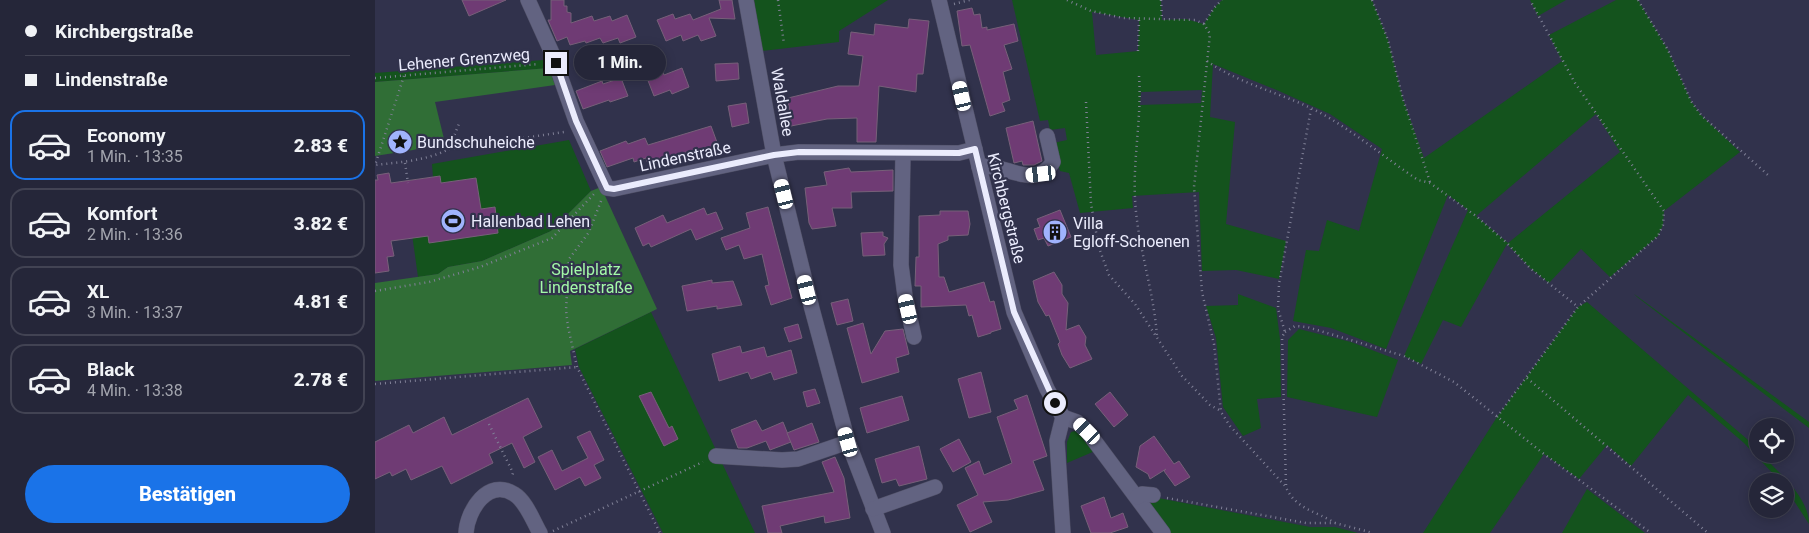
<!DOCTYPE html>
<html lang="de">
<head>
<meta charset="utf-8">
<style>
  :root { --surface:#252639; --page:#2d2e41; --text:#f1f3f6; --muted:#a3a5ae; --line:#424353; --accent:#1a73e8 }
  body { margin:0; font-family:Roboto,sans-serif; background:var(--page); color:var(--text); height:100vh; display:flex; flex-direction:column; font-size:19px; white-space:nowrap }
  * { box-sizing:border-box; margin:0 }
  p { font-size:16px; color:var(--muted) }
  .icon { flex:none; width:28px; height:28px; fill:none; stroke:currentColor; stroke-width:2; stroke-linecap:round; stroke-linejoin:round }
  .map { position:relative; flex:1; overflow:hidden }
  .side { display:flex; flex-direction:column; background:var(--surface); width:375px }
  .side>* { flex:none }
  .banner { display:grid; align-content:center; height:110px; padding:0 25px; background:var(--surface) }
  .controls { position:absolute; left:1374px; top:418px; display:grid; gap:10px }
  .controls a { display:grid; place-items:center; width:45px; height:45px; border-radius:50%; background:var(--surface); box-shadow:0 2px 12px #0003,0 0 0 1px var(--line); font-size:25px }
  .end { position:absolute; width:22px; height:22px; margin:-11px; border:6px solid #ebecfd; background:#111; box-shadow:0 0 0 2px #111 }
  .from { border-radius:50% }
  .bubble { position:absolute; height:35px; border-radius:18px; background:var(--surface); box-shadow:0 2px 12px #0003,0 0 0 1px var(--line); font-size:16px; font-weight:800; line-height:35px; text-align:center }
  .car { position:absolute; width:15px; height:30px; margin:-15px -8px; border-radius:6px; box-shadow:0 0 4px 1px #0007; background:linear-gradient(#fff 24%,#345 0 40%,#fff 0 76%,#345 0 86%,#fff 0) }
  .banner b { display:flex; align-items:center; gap:18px; height:48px; font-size:19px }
  .banner b+b { border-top:1px solid var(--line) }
  .banner i { width:12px; height:12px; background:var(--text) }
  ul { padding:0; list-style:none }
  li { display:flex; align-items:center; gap:15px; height:70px; margin:0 10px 8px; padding:0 15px; border:2px solid var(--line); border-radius:15px }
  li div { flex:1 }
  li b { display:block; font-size:19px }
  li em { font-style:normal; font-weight:800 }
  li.selected { border-color:var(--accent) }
  li>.icon { width:45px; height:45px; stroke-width:1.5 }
  .primary-button { display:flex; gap:10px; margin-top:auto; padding:10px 25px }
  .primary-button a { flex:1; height:58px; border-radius:30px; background:var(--accent); color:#fff; font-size:20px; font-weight:800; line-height:58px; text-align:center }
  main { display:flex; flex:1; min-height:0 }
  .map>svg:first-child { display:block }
  .green { fill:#14531d; fill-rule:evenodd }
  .forest { fill:#306e36 }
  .building { fill:#6f3b74; stroke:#776079 }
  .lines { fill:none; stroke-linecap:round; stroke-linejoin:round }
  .minor-casing { stroke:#505066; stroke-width:16 }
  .path { stroke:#808197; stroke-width:2.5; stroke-dasharray:1 4; stroke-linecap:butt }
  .minor { stroke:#626381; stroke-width:15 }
  .route { stroke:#ebecfd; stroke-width:6 }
  .labels { text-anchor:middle; stroke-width:4.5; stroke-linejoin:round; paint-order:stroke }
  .street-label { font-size:16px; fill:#ebecfd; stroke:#31324c }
  .poi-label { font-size:16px; fill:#ebecfd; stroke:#31324c; text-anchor:start }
  .park-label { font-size:16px; fill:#a3f9a7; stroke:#31324c }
</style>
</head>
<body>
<main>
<section class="side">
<div class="banner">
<b><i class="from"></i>Kirchbergstraße</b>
<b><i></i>Lindenstraße</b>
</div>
<ul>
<li class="selected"><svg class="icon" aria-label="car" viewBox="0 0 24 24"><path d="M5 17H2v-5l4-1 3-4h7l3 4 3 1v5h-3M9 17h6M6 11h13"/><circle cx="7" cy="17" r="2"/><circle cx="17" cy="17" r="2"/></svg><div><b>Economy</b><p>1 Min. · 13:35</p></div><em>2.83 €</em></li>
<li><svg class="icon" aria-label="car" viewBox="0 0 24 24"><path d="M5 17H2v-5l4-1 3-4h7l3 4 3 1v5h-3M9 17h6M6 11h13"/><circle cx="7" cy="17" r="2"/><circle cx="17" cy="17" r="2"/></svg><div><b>Komfort</b><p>2 Min. · 13:36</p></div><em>3.82 €</em></li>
<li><svg class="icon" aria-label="car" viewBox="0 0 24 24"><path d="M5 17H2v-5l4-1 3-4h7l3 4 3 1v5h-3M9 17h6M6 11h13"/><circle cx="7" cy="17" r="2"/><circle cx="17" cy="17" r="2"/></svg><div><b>XL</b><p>3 Min. · 13:37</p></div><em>4.81 €</em></li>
<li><svg class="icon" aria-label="car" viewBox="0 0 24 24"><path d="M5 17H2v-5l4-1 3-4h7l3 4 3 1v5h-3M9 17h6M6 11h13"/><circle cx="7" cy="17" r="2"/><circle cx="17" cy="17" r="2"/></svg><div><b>Black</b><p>4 Min. · 13:38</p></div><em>2.78 €</em></li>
</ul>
<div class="primary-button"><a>Bestätigen</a></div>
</section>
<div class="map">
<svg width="1434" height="533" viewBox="0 0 1434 533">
  <rect width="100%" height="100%" fill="#31324c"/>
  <g class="green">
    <path d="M379,0H513L464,31V42L387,51Z"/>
    <path d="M637,0H786L787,20L811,19L829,24L839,8L847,0H997L1013,40L1028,99L1049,158L1187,61L1174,35L1241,0H1263L1293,50L1316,101L1326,115L1365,152L1289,211L1288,225L1283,236L1235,277L1206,249L1174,283L1155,268L1132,244L1086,327L1068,320L1046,364L1029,356L1093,210L1073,195L1011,349L956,328L918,321L931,250L944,251L952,220L984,231L1007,149L955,114L904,91L838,64L835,117L860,122L851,224L911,241L904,279L861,270L827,271L824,192L757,196L758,208L705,213L694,173L685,171L678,143L692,140L690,128L675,130L673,120L665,121ZM717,12L764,20L763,51L721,55ZM827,90L826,103L765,105L766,92ZM1221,114L1245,152L1133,243L1101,216Z"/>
    <path d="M1155,0H1191L1163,16Z"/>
    <path d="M169,60L174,68L0,82V73Z"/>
    <path d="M194,140L216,191L176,231L107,261L73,267L63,274L43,277L30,184L36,183V180L58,177L57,164Z"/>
    <path d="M863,294L901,308L905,339L906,397L882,399L886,428L868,436L848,407L841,338L831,306L863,305Z"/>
    <path d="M1259,294L1434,422V428L1262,297Z"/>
    <path d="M1212,302L1372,439L1382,450V454H1386C1403,472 1434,497 1434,524L1410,487V481H1405L1369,443L1313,395L1256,466L1232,445L1204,479L1169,454L1115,533H1048L1122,417L1203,307Z"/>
    <path d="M276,312L380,533H288L204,367L200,349Z"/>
    <path d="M924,329L976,342L1023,360L1002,417L912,397L913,340Z"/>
    <path d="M700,431L707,433L720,451L692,463V442L696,432Z"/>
    <path d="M1212,489L1270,533H1187Z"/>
    <path d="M778,497L935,527H960L983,533H794L774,504Z"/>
  </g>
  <g class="forest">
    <path d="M174,68L180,85L60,102L70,143L38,150L0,156V82Z"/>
    <path d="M226,187L282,309L195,351L197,365L0,381V283L63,274L73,267L107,261L176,231L216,191Z"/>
  </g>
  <g class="building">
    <path d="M87,0H131L94,16Z"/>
    <path d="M176,0H189V6H192V12L196,13V23L217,16L219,21L235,16L237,21L252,15L261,37L245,43L243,38L228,43L225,38L211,43L210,41L195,45L192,37L182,41L173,20H176Z"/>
    <path d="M344,0H357L360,19L334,18L341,36L326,41L323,35L308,41L306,35L291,41L282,20L298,14L300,19L315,14L318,20L346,9Z"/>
    <path d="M597,8L599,15L605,14L607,28L612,27V30L639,24L643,41L629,45L637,69L628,72L635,100L627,103L630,111L615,116L595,45L587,46L582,11Z"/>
    <path d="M534,19L554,21L548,74H542L541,92L504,86L501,142H482V118L452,119L416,126L413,98L463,86H484L488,56L473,54L476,32L499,35L500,24L533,28Z"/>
    <path d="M363,63L364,79L341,81L340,64Z"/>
    <path d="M307,68L314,87L297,94L295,90L279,96L272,78L288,72L289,75Z"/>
    <path d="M246,78L253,96L235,102L234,100L208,109L201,91L227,81L228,84Z"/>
    <path d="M371,103L374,123L357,127L353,106Z"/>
    <path d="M658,121L667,161L659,165H648L647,161L639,163L631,128Z"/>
    <path d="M336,126L343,145L316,155L315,151L279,161L278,159L272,162L271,158L259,162L258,158L232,167L225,151L251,141L253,144L270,138L273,145Z"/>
    <path d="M474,168L476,172L518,170V191L476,192L477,208H457L461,226L437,229L434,223L430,188L452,185L449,172Z"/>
    <path d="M14,173L16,183L65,176L66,183L101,178L106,209L120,207L123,233L54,243L53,236L16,241L19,256L12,257L14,271L0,273V180H3L2,175Z"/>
    <path d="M393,207L417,298L396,305L390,286L394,285L387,254L369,259L364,245L351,250L346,238L375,228L371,213Z"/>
    <path d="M329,208L332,215L341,212L348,229L321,240L316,229L276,247L274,243L268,246L260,228L288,215L292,223Z"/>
    <path d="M685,210L696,237L673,246L669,238L663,240L659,229L665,227L662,219Z"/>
    <path d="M565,211H593L595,224L593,235L573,236V240L563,244L564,277H569L574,292L609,282L615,302L619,301L626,329L616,332V333L603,337L597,315L594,316L591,305L546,307V286H540L541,257H544V216L565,215Z"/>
    <path d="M508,232V236L513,238L509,244L510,255L488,256L486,233Z"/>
    <path d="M679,272L687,285V294L693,303L691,330L704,325L711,337L710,345L717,359L695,368L687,355L683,344L685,342L674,315L671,316L663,302L658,281Z"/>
    <path d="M337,280V283L358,281L367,305L342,309V306L312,311L307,286Z"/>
    <path d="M473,299L478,321L462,325L456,303Z"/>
    <path d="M488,323L496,354L510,331L528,329L534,354L521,358L524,372L487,383L472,328Z"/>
    <path d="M423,324L427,338L414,342L409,328Z"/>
    <path d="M365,346L367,353L389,347L392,357L416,350L422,373L399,380L396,372L376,379L373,372L344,381L337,354Z"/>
    <path d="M606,372L616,412L594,418L583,379Z"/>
    <path d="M440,389L445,403L432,407L428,392Z"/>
    <path d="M276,392L294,428L297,426L303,439L289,446L264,396Z"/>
    <path d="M735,392L753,415L739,427L720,404Z"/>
    <path d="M652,395L672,456L658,461L669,490L633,500L608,502L617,522L595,532L582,505L603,495L590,468L604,461L609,475L637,463L622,417L643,409L639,400Z"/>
    <path d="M527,396L534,420L492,433L485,408Z"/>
    <path d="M153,398L167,427L148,437L160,462L149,468L137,443L114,454L118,463L76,484L67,466L36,480L31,469L17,476L15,472L0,479V442L34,425L38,433L69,417L77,435Z"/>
    <path d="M381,420L387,431L408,422L416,442L395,450L391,441L372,448H363L356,430Z"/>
    <path d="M437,423L444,442L419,450L412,433Z"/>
    <path d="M215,431L229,460L219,465L226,478L210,486L205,477L180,490L163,457L177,450L187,471L213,458L202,437Z"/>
    <path d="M779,436L799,464L804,461L815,477L800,486L789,471L791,469L775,479L773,474L761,467L765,446Z"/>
    <path d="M584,439L596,462L578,472L565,449Z"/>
    <path d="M544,446L552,479L524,486L521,479L507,483L500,459Z"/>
    <path d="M460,457L469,478L475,518L450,523L449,516L405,526L407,533H393L387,506L459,492L447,462Z"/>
    <path d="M729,497L736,518L748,513L753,527L735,533H716L706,506Z"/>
  </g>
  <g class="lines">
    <defs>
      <g id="minor">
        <path d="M153,0L177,53L201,121L232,188L239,189L399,155L424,152L584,153L600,149"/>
        <path d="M371,0L399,155L437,309L473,442L508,533"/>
        <path d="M564,0L639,312L672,389L688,417"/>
        <path d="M528,153L526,265L530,296L539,337"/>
        <path d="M604,167C628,161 659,192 678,162L672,136"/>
        <path d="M688,417L702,422L712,431L788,533"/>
        <path d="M688,417L682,441L688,533"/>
        <path d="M341,456L407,460L423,459L473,442"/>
        <path d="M762,497L767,494L778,495"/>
        <path d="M498,509L560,487"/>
        <path d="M91,533C92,511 113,477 139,494C151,501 158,521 165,533"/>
      </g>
    </defs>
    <use href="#minor" class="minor-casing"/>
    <g class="path">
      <path d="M403,0L409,44"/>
      <path d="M692,0L716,11L748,18L820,20L829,24L835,34L819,187L827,292L839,344L846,412L855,426L911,487C920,509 941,511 960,523"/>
      <path d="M786,0L787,20"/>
      <path d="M997,0L1013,40L1028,99L1055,182"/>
      <path d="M1263,0L1293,50L1316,101L1326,115L1393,175"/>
      <path d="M579,4L595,0"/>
      <path d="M829,24L839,8L847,0"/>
      <path d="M763,51L764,20"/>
      <path d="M832,61C867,86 913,94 951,116C983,135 1012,159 1043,180L1055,183L1101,216L1132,243L1155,268L1203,307"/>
      <path d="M29,76L0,165C25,162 51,161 74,149L85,121"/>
      <path d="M764,76C767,116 758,157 760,198C762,245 779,290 782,337"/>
      <path d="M0,78L164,64"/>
      <path d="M711,102L716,204L724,248L734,275L760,304L807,376L835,405L846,411"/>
      <path d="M74,149L189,132"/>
      <path d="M30,163L33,183"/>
      <path d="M226,201L214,232L194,259L191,310L193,327L202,367L285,533"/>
      <path d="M0,291L54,282L105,267L177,238L219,194"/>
      <path d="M910,332L920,326L932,327L1029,356L1079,382L1169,454L1276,533"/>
      <path d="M1152,378L1333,533"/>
      <path d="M0,384L202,367"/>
      <path d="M1122,417L1203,307L1283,236L1288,225L1289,211L1200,83L1155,0"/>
      <path d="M114,424L138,473L137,477"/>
      <path d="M911,485L907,337L910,332L903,309L904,284L936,109"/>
      <path d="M792,498L931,523H960L998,533"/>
      <path d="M178,531L328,462"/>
    </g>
    <use href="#minor" class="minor"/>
  </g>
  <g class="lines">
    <path class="route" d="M181,63L201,121L232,188L239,189L399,155L424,152L584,153L600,149L639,312L680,403"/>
  </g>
  <defs>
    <symbol id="sight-disc" viewBox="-11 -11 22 22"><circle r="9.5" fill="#a0b3fd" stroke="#31324c"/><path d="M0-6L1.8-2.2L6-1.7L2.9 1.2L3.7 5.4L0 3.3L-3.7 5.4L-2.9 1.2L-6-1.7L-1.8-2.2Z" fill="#111"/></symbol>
    <symbol id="stadium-disc" viewBox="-11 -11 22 22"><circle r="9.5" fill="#a0b3fd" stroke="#31324c"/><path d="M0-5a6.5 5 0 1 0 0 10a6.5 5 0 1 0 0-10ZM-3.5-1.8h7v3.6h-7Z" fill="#111"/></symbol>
    <symbol id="building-disc" viewBox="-11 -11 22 22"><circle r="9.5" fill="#a0b3fd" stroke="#31324c"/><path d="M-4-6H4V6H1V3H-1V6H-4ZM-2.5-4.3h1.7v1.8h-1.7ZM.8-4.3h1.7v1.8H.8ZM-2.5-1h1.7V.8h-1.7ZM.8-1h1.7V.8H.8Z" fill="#111"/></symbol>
  </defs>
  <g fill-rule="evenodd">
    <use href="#sight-disc" x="11" y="128" width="28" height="28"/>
    <use href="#stadium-disc" x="64" y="207" width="28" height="28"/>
    <use href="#building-disc" x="666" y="218" width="28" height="28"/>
  </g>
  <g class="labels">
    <g class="street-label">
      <text transform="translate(89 59) rotate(-5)" y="6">Lehener Grenzweg</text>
      <text transform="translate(408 102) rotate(80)" y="6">Waldallee</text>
      <text transform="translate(310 156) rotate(-12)" y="6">Lindenstraße</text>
      <text transform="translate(632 208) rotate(76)" y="6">Kirchbergstraße</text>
    </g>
    <g class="poi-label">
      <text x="42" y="148">Bundschuheiche</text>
      <text x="96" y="227">Hallenbad Lehen</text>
      <text x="698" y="229">Villa<tspan x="698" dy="18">Egloff-Schoenen</tspan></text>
    </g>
    <g class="park-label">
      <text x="211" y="275">Spielplatz<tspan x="211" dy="18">Lindenstraße</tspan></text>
    </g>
  </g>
</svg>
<div class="controls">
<a><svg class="icon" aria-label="locate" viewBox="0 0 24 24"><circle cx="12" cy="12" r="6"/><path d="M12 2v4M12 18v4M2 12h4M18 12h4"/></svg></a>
<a><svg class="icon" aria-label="layers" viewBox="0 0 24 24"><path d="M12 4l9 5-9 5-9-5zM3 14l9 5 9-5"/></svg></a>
</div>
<i class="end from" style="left:680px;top:403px"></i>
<i class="end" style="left:181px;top:63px"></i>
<div class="bubble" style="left:199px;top:45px;width:92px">1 Min.</div>
<i class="car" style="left:587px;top:96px;rotate:347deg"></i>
<i class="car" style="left:666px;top:174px;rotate:264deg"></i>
<i class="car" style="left:409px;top:194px;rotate:346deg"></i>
<i class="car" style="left:432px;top:290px;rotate:346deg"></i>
<i class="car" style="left:533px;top:309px;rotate:347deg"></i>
<i class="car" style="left:712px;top:431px;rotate:315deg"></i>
<i class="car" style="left:473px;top:442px;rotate:344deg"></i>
</div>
</main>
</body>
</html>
